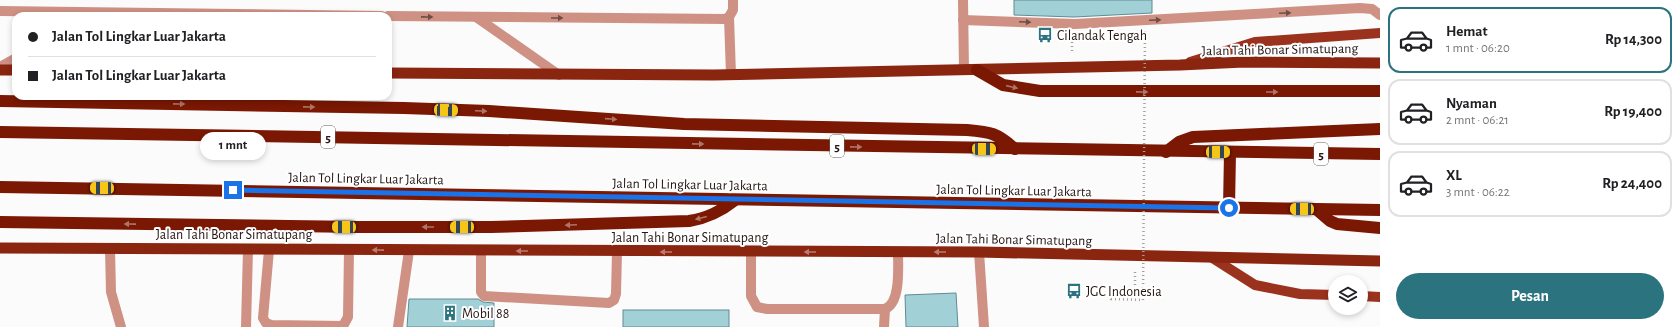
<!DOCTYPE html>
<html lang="id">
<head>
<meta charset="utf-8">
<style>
  :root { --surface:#fff; --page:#f2f2f2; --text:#202124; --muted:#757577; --line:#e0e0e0; --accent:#2b737e }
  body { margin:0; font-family:"Alegreya Sans",sans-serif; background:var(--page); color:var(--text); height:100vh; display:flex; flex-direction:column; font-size:15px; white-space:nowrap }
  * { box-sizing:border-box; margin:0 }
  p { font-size:13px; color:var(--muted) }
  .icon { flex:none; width:22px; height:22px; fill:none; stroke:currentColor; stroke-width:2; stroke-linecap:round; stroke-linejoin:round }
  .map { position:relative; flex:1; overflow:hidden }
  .details { display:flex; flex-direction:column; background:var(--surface); width:300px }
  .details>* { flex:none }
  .top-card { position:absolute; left:12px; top:12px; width:380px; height:88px; border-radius:12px; box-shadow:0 2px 6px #0003; display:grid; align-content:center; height:88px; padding:0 16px; background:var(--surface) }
  .buttons { position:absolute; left:1328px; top:275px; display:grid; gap:8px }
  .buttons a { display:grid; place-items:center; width:40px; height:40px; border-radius:50%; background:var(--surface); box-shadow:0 2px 6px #0003; font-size:20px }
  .end { position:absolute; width:18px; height:18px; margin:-9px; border:5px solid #1a73e8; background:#fff; box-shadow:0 0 0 2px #fff }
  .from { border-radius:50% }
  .bubble { position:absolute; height:28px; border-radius:14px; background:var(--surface); box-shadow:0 2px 6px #0003; font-size:13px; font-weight:600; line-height:28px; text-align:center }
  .car { position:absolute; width:12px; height:24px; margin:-12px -6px; border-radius:5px; box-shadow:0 0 3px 1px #0007; background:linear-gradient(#f5c518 24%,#345 0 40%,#f5c518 0 76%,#345 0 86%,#f5c518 0) }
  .top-card b { display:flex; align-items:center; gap:14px; height:38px; font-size:15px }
  .top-card b+b { border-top:1px solid var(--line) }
  .top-card i { width:10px; height:10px; background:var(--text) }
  ul { padding:7px 0 0; list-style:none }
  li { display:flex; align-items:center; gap:12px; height:66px; margin:0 8px 6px; padding:0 8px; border:2px solid var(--line); border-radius:12px }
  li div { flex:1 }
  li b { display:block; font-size:15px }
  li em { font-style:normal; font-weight:600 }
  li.current { border-color:var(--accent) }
  li>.icon { width:36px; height:36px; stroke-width:1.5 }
  .primary-button { display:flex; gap:8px; margin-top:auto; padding:8px 16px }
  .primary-button a { flex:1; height:46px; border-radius:24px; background:var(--accent); color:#fff; font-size:16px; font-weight:600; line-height:46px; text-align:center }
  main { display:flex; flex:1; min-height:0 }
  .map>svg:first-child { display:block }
  .building { fill:#a2d0d7; stroke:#608c93 }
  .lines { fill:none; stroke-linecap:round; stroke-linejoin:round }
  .path { stroke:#a59f9e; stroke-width:2.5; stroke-dasharray:1 3; stroke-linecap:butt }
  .service { stroke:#ce9184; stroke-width:10 }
  .minor { stroke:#ce9184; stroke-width:10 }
  .tertiary { stroke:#ce9184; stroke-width:10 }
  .primary { stroke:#9b321d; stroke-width:10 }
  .trunk { stroke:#8a2510; stroke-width:11 }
  .motorway { stroke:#7a1803; stroke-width:12 }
  .path-bridge { stroke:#a59f9e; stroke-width:2.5; stroke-dasharray:1 3; stroke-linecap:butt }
  .oneway { fill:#704d45 }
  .oneway2 { fill:#af7468 }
  .oneway3 { fill:#b97c70 }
  .route { stroke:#1a73e8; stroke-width:5 }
  .labels { text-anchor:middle; stroke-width:4; stroke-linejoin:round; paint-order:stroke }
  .shield { fill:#fff; stroke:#665b59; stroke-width:1 }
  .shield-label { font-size:13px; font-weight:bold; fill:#241512 }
  .poi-label { font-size:14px; fill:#241512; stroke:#fff; text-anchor:start }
  .street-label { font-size:14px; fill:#241512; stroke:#fff }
</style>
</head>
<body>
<main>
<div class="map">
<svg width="1380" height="327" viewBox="0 0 1380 327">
  <rect width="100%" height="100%" fill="#fbfbfb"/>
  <g class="building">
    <path d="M1014,0H1152V13L1074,17L1014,15Z"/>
    <path d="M956,293L958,327H906L905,295Z"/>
    <path d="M409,299H478L483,302L494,303V327H407Z"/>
    <rect x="623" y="310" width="106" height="17"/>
  </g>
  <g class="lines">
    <g class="path">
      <path d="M1072,38V51"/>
      <path d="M1135,272V295L1111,294V299L1143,300"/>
    </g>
    <g class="service">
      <path d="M0,11L382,16"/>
      <path d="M388,16L725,19L729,17"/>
      <path d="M476,17L559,75"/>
      <path d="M963,20L1075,24L1360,8L1372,9L1380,15"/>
      <path d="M0,67L16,58"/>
      <path d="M731,75L729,17L733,10V0"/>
      <path d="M110,249L111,292L121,327"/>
      <path d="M269,250L263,318L266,323L271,325L343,326L348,317L349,250"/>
      <path d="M481,251V292L484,296L609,303L614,300L616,294L617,252"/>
      <path d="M751,252V296L757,307L767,309H885C901,303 898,267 898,252"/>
      <path d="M246,327L248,249"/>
      <path d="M398,327L409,251"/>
      <path d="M884,327L885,309"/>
    </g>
    <path class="minor" d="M979,252L984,327"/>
    <path class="tertiary" d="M963,0L964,70"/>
    <g class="primary">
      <path d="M1190,62L1255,42L1380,33"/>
      <path d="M1211,257L1255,285L1300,294L1335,295"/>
      <path d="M1361,296L1380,297"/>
    </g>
    <g class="trunk">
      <path d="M0,70H16"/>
      <path d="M388,73L714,75L1180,65L1244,62L1380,63"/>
      <path d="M0,248L979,252L1380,261"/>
    </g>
    <g class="motorway">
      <path d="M977,70L1003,85L1040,91H1380"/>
      <path d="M0,101L404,108L489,111L684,124L967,130C991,132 997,133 1015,149"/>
      <path d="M0,132L1380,154"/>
      <path d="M1166,152L1179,142L1193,137L1380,129"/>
      <path d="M0,187L1380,210"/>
      <path d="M1229,208L1230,152"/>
      <path d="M1316,209L1330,221L1337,224L1380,228"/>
      <path d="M0,222L360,227H491L689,221C707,218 720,212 735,200"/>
    </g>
    <path class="path-bridge" d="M1143,300L1145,29"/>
  </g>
  <defs><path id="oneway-solid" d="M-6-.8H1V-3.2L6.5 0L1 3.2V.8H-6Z"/></defs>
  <g class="oneway">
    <use href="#oneway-solid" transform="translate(1285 13) rotate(-3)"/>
    <use href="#oneway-solid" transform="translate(427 17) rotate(1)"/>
    <use href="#oneway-solid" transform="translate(557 18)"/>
    <use href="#oneway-solid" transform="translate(1155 20) rotate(-3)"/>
    <use href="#oneway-solid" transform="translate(1025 22) rotate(2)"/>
  </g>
  <g class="oneway2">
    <use href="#oneway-solid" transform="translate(1012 87) rotate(13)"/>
    <use href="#oneway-solid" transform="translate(1142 92) rotate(1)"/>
    <use href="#oneway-solid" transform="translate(1272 92)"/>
    <use href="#oneway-solid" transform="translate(179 104) rotate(1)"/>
    <use href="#oneway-solid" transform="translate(309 107) rotate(1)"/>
    <use href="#oneway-solid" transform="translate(481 111) rotate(2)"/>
    <use href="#oneway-solid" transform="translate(611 119) rotate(4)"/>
    <use href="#oneway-solid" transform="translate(698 144) rotate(1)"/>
    <use href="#oneway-solid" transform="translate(856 147) rotate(1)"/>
    <use href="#oneway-solid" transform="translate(701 218) rotate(166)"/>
    <use href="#oneway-solid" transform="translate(130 224) rotate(-179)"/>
    <use href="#oneway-solid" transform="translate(571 225) rotate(178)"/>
    <use href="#oneway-solid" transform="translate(428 227) rotate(180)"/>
  </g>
  <g class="oneway3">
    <use href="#oneway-solid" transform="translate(378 250) rotate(-179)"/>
    <use href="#oneway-solid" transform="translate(522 251) rotate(-180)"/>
    <use href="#oneway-solid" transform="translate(666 252) rotate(180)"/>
    <use href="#oneway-solid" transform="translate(810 252) rotate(-180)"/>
    <use href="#oneway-solid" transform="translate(940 252) rotate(180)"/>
  </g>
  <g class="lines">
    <path class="route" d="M233,190L1229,208"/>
  </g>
  <defs>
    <symbol id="bus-bare" viewBox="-9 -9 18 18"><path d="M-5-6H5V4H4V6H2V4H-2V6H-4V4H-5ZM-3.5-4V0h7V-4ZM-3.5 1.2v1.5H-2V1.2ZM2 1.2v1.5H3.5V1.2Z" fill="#2b737e" stroke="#fff" stroke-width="2.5" paint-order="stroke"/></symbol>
    <symbol id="building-bare" viewBox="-9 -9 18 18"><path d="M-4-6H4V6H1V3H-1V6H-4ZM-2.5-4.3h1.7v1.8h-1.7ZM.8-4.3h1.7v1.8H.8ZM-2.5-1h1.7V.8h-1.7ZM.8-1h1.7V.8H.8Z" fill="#2b737e" stroke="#fff" stroke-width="2.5" paint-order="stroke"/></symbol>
  </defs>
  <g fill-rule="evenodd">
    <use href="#bus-bare" x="1034" y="24" width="22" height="22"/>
    <use href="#bus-bare" x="1063" y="280" width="22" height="22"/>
    <use href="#building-bare" x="439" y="302" width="22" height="22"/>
  </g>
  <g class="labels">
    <g class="shield">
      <rect x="321" y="126" width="14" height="22" rx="3"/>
      <rect x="830" y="135" width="14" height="22" rx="3"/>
      <rect x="1314" y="143" width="14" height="22" rx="3"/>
    </g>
    <g class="shield-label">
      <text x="328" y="142">5</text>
      <text x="837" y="151">5</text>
      <text x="1321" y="159">5</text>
    </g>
    <g class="poi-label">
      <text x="1057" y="40">Cilandak Tengah</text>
      <text x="1086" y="296">JGC Indonesia</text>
      <text x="462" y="318">Mobil 88</text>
    </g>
    <g class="street-label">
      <text transform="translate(1280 49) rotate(-1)" y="5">Jalan Tahi Bonar Simatupang</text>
      <text transform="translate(366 178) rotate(1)" y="5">Jalan Tol Lingkar Luar Jakarta</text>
      <text transform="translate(690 184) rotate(1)" y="5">Jalan Tol Lingkar Luar Jakarta</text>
      <text transform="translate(1014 190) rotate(1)" y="5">Jalan Tol Lingkar Luar Jakarta</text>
      <text x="234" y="239">Jalan Tahi Bonar Simatupang</text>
      <text x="690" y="242">Jalan Tahi Bonar Simatupang</text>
      <text transform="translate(1014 239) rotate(1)" y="5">Jalan Tahi Bonar Simatupang</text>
    </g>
  </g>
</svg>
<div class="buttons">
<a><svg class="icon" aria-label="layers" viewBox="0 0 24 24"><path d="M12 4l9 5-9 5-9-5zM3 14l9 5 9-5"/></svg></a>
</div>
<i class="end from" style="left:1229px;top:208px"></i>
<i class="end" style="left:233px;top:190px"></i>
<div class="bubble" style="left:200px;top:132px;width:66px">1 mnt</div>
<i class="car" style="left:446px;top:110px;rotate:92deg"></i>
<i class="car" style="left:984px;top:149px;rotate:91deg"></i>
<i class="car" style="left:1218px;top:152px;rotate:90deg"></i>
<i class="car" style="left:102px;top:188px;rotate:271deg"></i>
<i class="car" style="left:1302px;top:209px;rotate:271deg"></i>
<i class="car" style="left:344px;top:227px;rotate:271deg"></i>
<i class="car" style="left:462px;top:227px;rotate:270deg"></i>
<div class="top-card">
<b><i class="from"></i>Jalan Tol Lingkar Luar Jakarta</b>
<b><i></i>Jalan Tol Lingkar Luar Jakarta</b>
</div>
</div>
<section class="details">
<ul>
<li class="current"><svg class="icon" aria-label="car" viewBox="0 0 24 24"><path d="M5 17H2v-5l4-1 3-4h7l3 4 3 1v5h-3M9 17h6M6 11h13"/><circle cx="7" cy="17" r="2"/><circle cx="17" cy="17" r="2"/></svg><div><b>Hemat</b><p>1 mnt · 06:20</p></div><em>Rp 14,300</em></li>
<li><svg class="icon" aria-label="car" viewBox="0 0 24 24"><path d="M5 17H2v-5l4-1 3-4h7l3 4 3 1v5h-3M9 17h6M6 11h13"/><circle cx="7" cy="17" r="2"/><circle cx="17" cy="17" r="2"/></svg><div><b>Nyaman</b><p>2 mnt · 06:21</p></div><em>Rp 19,400</em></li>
<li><svg class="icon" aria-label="car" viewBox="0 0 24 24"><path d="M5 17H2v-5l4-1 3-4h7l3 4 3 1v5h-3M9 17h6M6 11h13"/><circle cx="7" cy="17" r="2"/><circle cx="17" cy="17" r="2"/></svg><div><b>XL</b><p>3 mnt · 06:22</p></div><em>Rp 24,400</em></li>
</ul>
<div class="primary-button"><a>Pesan</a></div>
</section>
</main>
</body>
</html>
